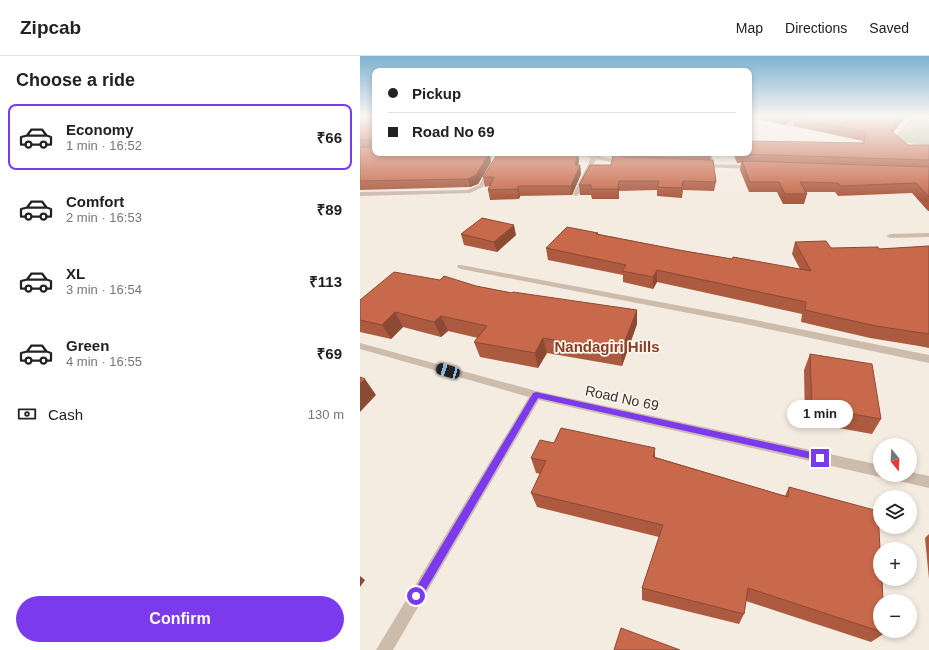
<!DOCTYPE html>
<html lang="en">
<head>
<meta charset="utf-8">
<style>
  :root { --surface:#fff; --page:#f6f6f6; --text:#222; --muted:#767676; --line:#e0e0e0; --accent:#7c3aed }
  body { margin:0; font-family:Arial,sans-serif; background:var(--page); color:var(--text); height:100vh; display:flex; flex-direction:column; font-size:15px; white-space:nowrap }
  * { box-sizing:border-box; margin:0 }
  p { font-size:13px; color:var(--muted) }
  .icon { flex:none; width:22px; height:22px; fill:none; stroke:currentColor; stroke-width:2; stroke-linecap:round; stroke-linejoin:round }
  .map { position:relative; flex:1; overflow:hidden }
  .details { display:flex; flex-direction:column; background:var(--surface); width:360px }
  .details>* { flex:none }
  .guide { position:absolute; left:12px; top:12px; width:380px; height:88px; border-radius:8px; box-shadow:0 2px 6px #0003; display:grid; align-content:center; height:88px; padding:0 16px; background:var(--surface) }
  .needle { width:26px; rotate:162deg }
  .fabs { position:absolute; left:513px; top:382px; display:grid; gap:8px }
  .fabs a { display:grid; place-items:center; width:44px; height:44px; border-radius:50%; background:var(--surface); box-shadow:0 2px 6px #0003; font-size:20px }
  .end { position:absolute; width:18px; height:18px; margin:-9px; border:5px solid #7c3aed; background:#fff; box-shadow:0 0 0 2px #fff }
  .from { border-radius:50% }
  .bubble { position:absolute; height:28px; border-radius:14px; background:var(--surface); box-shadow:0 2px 6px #0003; font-size:13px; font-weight:700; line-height:28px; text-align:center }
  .car { position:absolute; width:12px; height:24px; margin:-12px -6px; border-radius:5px; box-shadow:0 0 3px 1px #0007; background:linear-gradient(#222 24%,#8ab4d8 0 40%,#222 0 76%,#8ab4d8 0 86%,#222 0) }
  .guide b { display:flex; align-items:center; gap:14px; height:38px; font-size:15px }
  .guide b+b { border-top:1px solid var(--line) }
  .guide i { width:10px; height:10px; background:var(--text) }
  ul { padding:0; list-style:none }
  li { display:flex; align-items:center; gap:12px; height:66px; margin:0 8px 6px; padding:0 8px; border:2px solid transparent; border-radius:8px }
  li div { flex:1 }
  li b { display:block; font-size:15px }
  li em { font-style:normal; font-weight:700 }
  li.on { border-color:var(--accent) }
  li>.icon { width:36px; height:36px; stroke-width:1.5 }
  h2 { padding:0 16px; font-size:18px; line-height:48px }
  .pay { display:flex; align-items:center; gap:10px; height:44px; padding:0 16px; font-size:15px }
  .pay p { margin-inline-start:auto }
  .action { display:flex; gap:8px; margin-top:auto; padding:8px 16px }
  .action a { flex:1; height:46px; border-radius:24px; background:var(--accent); color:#fff; font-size:16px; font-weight:700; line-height:46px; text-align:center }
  header { display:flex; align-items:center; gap:24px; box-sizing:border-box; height:56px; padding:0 20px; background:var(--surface); border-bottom:1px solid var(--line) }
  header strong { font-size:19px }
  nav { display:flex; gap:22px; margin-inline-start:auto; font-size:14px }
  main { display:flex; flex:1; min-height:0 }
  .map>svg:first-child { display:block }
  .green { fill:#b8c4a0 }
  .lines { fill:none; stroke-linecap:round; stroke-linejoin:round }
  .minor { fill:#cdbbac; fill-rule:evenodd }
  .wall { fill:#ac5a40 }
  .shaded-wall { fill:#8c4a34 }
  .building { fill:#c8694b; stroke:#8c4a34 }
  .route { fill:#7c3aed }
  .labels { text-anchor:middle; stroke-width:3.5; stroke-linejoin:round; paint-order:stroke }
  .street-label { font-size:14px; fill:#3b302b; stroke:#fbf5ee }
  .neighbourhood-label { font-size:15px; font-weight:bold; fill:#8c3b22; stroke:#fbf5ee }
</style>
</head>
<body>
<header>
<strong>Zipcab</strong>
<nav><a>Map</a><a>Directions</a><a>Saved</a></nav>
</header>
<main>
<section class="details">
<h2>Choose a ride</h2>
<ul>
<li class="on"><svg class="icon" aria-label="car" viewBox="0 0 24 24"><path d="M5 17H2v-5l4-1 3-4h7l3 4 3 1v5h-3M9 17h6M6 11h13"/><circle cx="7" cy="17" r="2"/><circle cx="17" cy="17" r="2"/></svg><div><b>Economy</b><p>1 min · 16:52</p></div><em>₹66</em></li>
<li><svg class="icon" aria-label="car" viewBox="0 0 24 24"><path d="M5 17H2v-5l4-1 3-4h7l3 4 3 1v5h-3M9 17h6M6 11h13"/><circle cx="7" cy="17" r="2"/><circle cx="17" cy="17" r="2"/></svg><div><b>Comfort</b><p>2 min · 16:53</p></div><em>₹89</em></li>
<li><svg class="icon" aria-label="car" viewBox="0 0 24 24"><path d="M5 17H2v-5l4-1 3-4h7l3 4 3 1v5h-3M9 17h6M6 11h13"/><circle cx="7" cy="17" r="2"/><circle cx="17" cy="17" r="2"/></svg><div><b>XL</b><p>3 min · 16:54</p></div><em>₹113</em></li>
<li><svg class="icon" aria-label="car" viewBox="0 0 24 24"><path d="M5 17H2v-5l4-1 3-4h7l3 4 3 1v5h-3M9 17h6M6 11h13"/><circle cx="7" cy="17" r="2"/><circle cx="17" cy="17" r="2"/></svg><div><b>Green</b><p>4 min · 16:55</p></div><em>₹69</em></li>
</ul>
<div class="pay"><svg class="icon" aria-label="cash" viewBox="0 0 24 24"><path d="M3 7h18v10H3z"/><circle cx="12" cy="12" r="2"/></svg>Cash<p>130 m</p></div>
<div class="action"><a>Confirm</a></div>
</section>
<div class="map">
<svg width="569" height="594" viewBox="0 0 569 594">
  <rect width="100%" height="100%" fill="#f4ebe1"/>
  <path class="green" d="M556,62L569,65V90L537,85Z"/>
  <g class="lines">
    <g class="minor">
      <path d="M439,61H443L430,71H426V69Z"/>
      <path d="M552,61H556L537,85H533V83Z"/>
      <path d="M138,97H144L123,131L110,137L0,140V136L107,134L119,129Z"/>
      <path d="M218,97H227L268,107L265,109L236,103L219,138L216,140L213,138L231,102Z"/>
      <path d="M339,108L393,109L396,111L393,113L341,111L338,109Z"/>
      <path d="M569,177V181L530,182L526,180L530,178Z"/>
      <path d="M98,209H101L380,261L569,299V307L380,267L101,213L97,211Z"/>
      <path d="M0,287L176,335L520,409V419H524L520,421L179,344L33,594H16L169,341L0,293Z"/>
      <path d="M550,416L569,420V432L539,425L534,423L533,419H550Z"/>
    </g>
  </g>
  <g class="wall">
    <path d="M0,61H15L130,100L131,106L118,128L110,131L0,134Z"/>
    <path d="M389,61H437L425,69Z"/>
    <path d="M437,61H546L533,76L548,89H569V155H568L552,137L478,140L475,136H446L447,138L444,148H423L417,136H389L380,114L381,107H377L373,97H389L502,87L503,85L433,70L435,62Z"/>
    <path d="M556,61H569V63Z"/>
    <path d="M265,97H352L351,104L356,126L354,135L323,134L322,142L297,140V134L259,135V143H232L231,139H220L219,129L251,109L265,101Z"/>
    <path d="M219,104L218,109H220L221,118L212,139L160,140L159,143L130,144L128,134L129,130L125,131L123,121Z"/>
    <path d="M238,177V178L319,194L372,203L440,213L432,198L435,186L471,192L519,193L569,190V292L559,290L510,282L441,266L442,258L297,226L293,233L263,226V219L188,204L186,192Z"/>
    <path d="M101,178L156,179L137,196L104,189Z"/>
    <path d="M80,224L116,230L152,237L277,254V268L262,310L187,297L178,312L120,301L114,286L118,282L88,275L81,281L43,271L31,283L0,276V244Z"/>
    <path d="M450,298L521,363L512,378L445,366L444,314Z"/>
    <path d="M194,387L295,401L425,440L429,431L525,577L511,586L386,545L384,558L379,568L282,544V532L299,481L177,451L171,437L180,418L176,417L171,402Z"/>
    <path d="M569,478V523L565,482Z"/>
  </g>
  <g class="shaded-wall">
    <path d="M426,61H437L425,69Z"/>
    <path d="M543,61H546L527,82L530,74Z"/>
    <path d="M125,97H132L130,100L131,106L118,128L110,131L108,123Z"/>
    <path d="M218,97L219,104L217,117L220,109L221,118L212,139L211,130Z"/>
    <path d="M259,125V143L258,133Z"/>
    <path d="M158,130L160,140L159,143L157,133Z"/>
    <path d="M154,169L156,179L137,196L134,186Z"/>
    <path d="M297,214V226L293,233V221Z"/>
    <path d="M277,254V268L262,310L261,295Z"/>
    <path d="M35,256L43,271L31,283L22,269Z"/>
    <path d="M81,260L88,275L81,281L74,266Z"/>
    <path d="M183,282L187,297L178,312L175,297Z"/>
    <path d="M5,323L16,339L0,356V328Z"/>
    <path d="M295,392V407L293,401Z"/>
    <path d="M0,520L5,524L0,531Z"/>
  </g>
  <g class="building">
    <path d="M0,61H15V97H125V98H129L116,119L108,123L0,125V91H12L13,89V84H0Z"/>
    <path d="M437,61H543L530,74L548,89H569V104L379,98L378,97H389V85L504,87L506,76L435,62Z"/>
    <path d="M138,97H218L215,109H220L211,130H158L157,133L128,134L134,121H123Z"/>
    <path d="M324,97H352V98Z"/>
    <path d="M253,99L267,101L353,104L356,126L323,125L322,132L297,131L299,125H259L258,133H231V129H219L230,109H251Z"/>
    <path d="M382,105L569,111V141L556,127L481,130L478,127L440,126L447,138H425L419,126H390Z"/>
    <path d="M122,162L154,169L134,186L101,178Z"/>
    <path d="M207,171L238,177L236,178L319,194L372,203L373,201L451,215L435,186L466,185L471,192L518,191L519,193L569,190V278L516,270L445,254L446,246L297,214L293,221L262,215L266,209L186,192Z"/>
    <path d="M34,216L80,224L84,220L116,230L152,237L153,236L277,254L261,295L183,282L175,297L114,286L127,270L81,260L74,266L35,256L22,269L0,264V244Z"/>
    <path d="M450,298L512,308L521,363L452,351Z"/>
    <path d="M0,321L5,323L0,328Z"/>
    <path d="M201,372L295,392L293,401L428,441L429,431L518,455L520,493V523H522L523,545H520V575H524L525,577L388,532L384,558L282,532L303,469L171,437L186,405L171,402L180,384L194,387Z"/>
    <path d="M261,572L320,594H254Z"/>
  </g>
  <linearGradient id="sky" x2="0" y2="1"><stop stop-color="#7eb2d2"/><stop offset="0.42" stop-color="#faf6f2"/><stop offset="1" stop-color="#faf6f2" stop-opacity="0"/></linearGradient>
  <rect width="569" height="144" fill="url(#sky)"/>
  <path class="route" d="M176,336L460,398L464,402L460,405L178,342L60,544L56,545L53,544L51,540L53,537L173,337Z"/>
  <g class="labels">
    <g class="street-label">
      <text transform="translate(262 342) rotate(12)" y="5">Road No 69</text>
    </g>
    <g class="neighbourhood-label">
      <text x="247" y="296">Nandagiri Hills</text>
    </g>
  </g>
</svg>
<div class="fabs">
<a><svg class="needle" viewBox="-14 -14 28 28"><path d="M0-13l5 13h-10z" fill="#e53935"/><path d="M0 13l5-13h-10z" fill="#767676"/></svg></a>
<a><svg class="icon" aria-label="layers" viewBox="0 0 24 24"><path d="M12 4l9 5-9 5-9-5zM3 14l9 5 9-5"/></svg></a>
<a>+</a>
<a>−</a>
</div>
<i class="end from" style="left:56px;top:540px"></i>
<i class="end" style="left:460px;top:402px"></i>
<div class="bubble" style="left:427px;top:344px;width:66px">1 min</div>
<i class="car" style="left:88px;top:315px;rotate:286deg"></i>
<div class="guide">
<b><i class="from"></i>Pickup</b>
<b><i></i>Road No 69</b>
</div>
</div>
</main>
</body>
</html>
